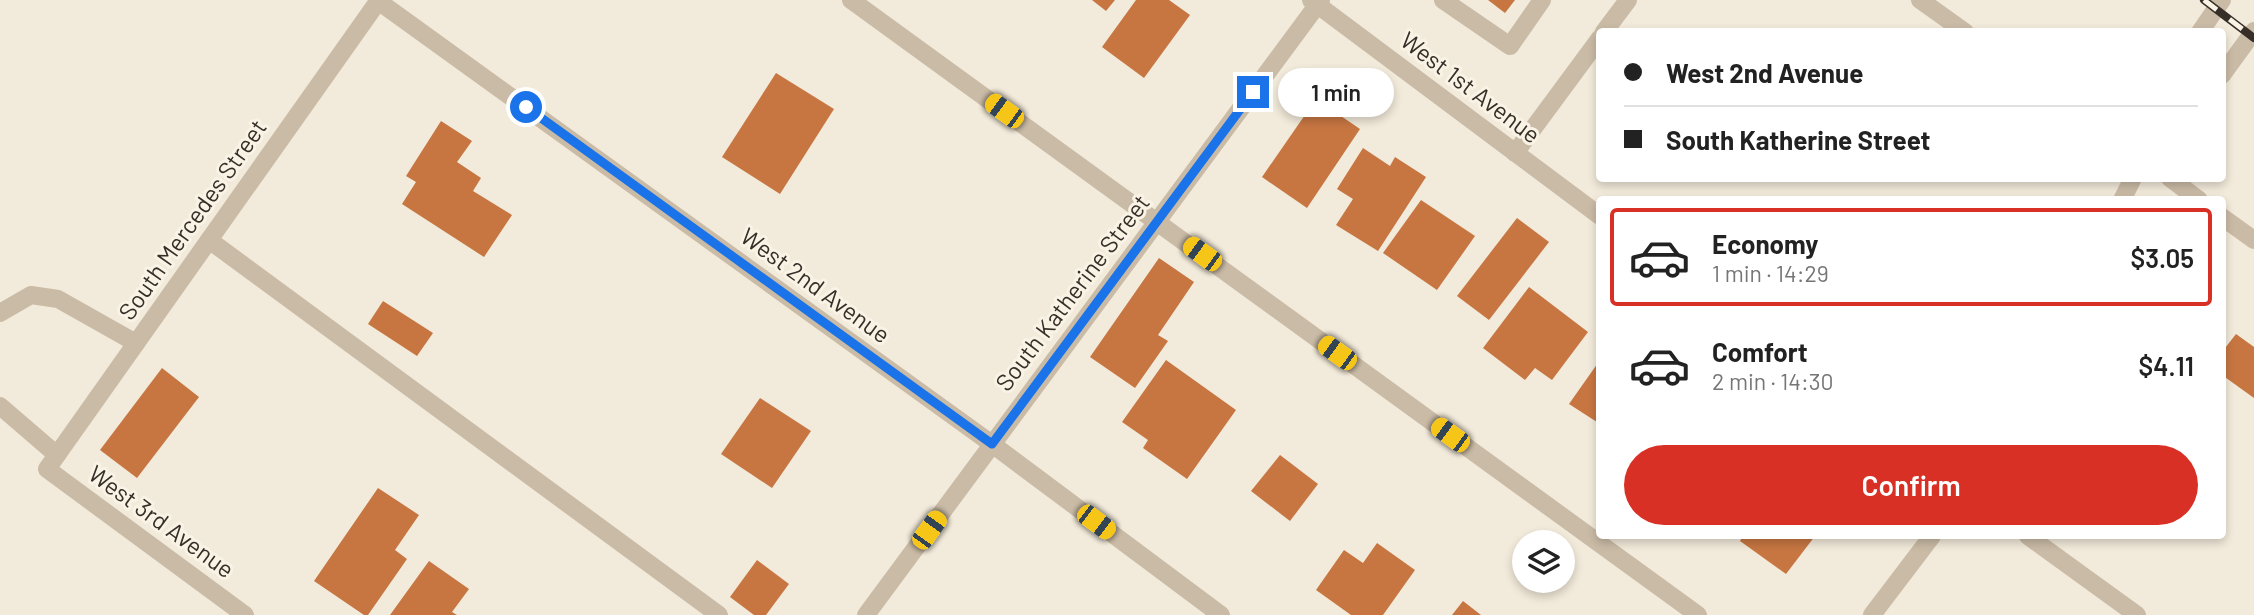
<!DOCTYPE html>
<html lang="en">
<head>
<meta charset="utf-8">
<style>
  :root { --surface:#fff; --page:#f6f6f6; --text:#222; --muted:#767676; --line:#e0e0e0; --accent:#d93025 }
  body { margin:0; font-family:Barlow,sans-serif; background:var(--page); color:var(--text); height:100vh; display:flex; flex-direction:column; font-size:26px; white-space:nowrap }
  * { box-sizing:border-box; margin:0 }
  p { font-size:23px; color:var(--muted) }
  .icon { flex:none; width:38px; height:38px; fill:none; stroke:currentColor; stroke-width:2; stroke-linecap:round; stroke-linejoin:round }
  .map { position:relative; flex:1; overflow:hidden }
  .drawer { position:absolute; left:1596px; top:196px; width:630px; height:343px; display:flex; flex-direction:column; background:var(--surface); border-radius:7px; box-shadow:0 4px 10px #0003 }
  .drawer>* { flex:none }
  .hud { position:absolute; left:1596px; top:28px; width:630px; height:154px; border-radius:7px; box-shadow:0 4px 10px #0003; display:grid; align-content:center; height:154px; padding:0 28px; background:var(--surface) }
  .fabs { position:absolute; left:1512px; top:530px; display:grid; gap:14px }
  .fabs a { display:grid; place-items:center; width:63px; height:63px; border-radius:50%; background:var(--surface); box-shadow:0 4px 10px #0003; font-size:35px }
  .end { position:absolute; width:32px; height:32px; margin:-16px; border:9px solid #1a73e8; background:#fff; box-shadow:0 0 0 4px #fff }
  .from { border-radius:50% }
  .bubble { position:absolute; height:49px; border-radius:24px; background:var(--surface); box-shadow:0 4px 10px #0003; font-size:23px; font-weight:600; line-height:49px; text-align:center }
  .car { position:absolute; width:21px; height:42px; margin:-21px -10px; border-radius:9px; box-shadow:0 0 5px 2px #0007; background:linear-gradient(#f5c518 24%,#345 0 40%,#f5c518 0 76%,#345 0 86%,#f5c518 0) }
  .hud b { display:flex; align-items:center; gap:24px; height:66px; font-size:26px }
  .hud b+b { border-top:2px solid var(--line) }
  .hud i { width:18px; height:18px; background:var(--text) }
  ul { padding:12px 0 0; list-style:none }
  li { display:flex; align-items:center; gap:21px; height:98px; margin:0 14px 10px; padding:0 14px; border:4px solid transparent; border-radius:7px }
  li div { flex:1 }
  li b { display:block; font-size:26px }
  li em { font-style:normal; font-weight:600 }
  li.active { border-color:var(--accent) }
  li>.icon { width:63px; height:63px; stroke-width:1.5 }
  .primary-button { display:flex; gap:14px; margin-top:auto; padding:14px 28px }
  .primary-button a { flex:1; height:80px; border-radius:42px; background:var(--accent); color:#fff; font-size:28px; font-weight:600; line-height:80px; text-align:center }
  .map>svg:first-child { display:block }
  .building { fill:#c77642 }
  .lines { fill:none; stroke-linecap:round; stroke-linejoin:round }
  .minor { stroke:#cabba6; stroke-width:18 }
  .rail-casing { stroke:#362e27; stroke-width:8 }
  .rail { stroke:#f9f3e6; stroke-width:5; stroke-dasharray:16; stroke-linecap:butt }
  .route { stroke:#1a73e8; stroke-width:9 }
  .labels { text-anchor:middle; stroke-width:6; stroke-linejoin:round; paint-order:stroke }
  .street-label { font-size:24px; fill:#362e27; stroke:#f9f3e6 }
</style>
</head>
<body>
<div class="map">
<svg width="2254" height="615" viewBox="0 0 2254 615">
  <rect width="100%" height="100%" fill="#f2eada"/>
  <g class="building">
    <path d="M1092,0H1115L1106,11Z"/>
    <path d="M1136,0H1169L1190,15L1144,78L1102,47Z"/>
    <path d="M1488,0H1515L1505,13Z"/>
    <path d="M776,73L834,109L780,194L722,157Z"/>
    <path d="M1316,99L1360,129L1307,208L1262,177Z"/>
    <path d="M441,121L472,141L457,162L481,178L473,191L512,215L484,257L402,204L416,182L406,176Z"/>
    <path d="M1363,148L1390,166L1395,157L1426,177L1378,251L1336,225L1353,199L1337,189Z"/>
    <path d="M1421,200L1475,236L1437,290L1383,253Z"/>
    <path d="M1517,218L1549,242L1489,320L1457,296Z"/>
    <path d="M1159,258L1194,282L1158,335L1168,341L1135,388L1090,357Z"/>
    <path d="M1529,287L1588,332L1552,380L1535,368L1525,380L1483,348Z"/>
    <path d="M383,301L433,333L417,356L368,324Z"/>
    <path d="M2236,334L2254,347V398L2222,375V352Z"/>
    <path d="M1166,360L1236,410L1187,479L1143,448L1148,440L1122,422Z"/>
    <path d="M1600,360V424L1569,404Z"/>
    <path d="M162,368L199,397L137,478L100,450Z"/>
    <path d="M760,398L811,431L772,488L721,454Z"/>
    <path d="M1280,455L1318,484L1290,521L1251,491Z"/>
    <path d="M378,488L419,515L395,550L407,559L368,615H364L314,581Z"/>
    <path d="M1743,536H1815L1786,574L1740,541Z"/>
    <path d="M1377,543L1415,570L1383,615H1351L1316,590L1344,550L1363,563Z"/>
    <path d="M757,560L789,584L766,615H754L730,597Z"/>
    <path d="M429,561L469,589L452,612L457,615H390Z"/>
    <path d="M1463,601L1481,615H1452Z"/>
  </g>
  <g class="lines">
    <g class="minor">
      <path d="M851,0L1698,615"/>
      <path d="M1311,0L1600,216"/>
      <path d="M1443,0L1510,46L1542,0"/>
      <path d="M1920,0L1965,32"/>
      <path d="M378,1L992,444L1221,615"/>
      <path d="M1604,32L1628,0"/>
      <path d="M2200,32L2222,0"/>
      <path d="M2222,75L2254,31"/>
      <path d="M1515,153L1600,38"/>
      <path d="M2170,178L2199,200"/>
      <path d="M2122,200L2133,178"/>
      <path d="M2222,217L2254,240"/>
      <path d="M209,240L719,615"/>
      <path d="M0,313L31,295L58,299L136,343"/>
      <path d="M0,406L57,455"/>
      <path d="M2028,536L2137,615"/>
      <path d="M245,615L47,469L379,0"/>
      <path d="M866,615L1321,0"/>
      <path d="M1872,615L1932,536"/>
    </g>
    <defs>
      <path id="rail" d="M2204,0L2254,38"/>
    </defs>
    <use href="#rail" class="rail-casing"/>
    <use href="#rail" class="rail"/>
  </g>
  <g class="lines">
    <path class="route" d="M526,107L992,444L1253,92"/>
  </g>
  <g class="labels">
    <g class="street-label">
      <text transform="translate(1470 88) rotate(37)" y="8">West 1st Avenue</text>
      <text transform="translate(193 220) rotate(-55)" y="8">South Mercedes Street</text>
      <text transform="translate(815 286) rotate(36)" y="8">West 2nd Avenue</text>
      <text transform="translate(1073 293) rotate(-53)" y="8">South Katherine Street</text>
      <text transform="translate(161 522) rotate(36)" y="8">West 3rd Avenue</text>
    </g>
  </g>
</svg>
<div class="fabs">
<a><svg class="icon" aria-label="layers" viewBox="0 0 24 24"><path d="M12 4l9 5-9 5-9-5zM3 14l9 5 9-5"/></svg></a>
</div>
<i class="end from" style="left:526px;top:107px"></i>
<i class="end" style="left:1253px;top:92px"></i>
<div class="bubble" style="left:1278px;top:68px;width:116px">1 min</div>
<i class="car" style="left:1004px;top:111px;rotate:306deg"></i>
<i class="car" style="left:1202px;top:254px;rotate:306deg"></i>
<i class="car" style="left:1337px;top:353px;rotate:306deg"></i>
<i class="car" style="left:1450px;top:435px;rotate:306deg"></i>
<i class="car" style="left:1096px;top:522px;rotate:127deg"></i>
<i class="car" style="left:929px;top:530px;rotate:36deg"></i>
<div class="hud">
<b><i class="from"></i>West 2nd Avenue</b>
<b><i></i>South Katherine Street</b>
</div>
<section class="drawer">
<ul>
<li class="active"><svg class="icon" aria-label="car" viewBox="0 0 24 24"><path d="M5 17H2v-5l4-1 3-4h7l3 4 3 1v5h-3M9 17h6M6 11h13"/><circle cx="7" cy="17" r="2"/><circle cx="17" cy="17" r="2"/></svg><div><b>Economy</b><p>1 min · 14:29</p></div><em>$3.05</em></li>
<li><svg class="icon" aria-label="car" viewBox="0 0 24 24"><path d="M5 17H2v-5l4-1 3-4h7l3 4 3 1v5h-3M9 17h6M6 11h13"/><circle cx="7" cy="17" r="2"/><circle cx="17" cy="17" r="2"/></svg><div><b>Comfort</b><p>2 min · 14:30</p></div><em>$4.11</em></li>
</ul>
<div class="primary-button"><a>Confirm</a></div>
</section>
</div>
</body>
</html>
